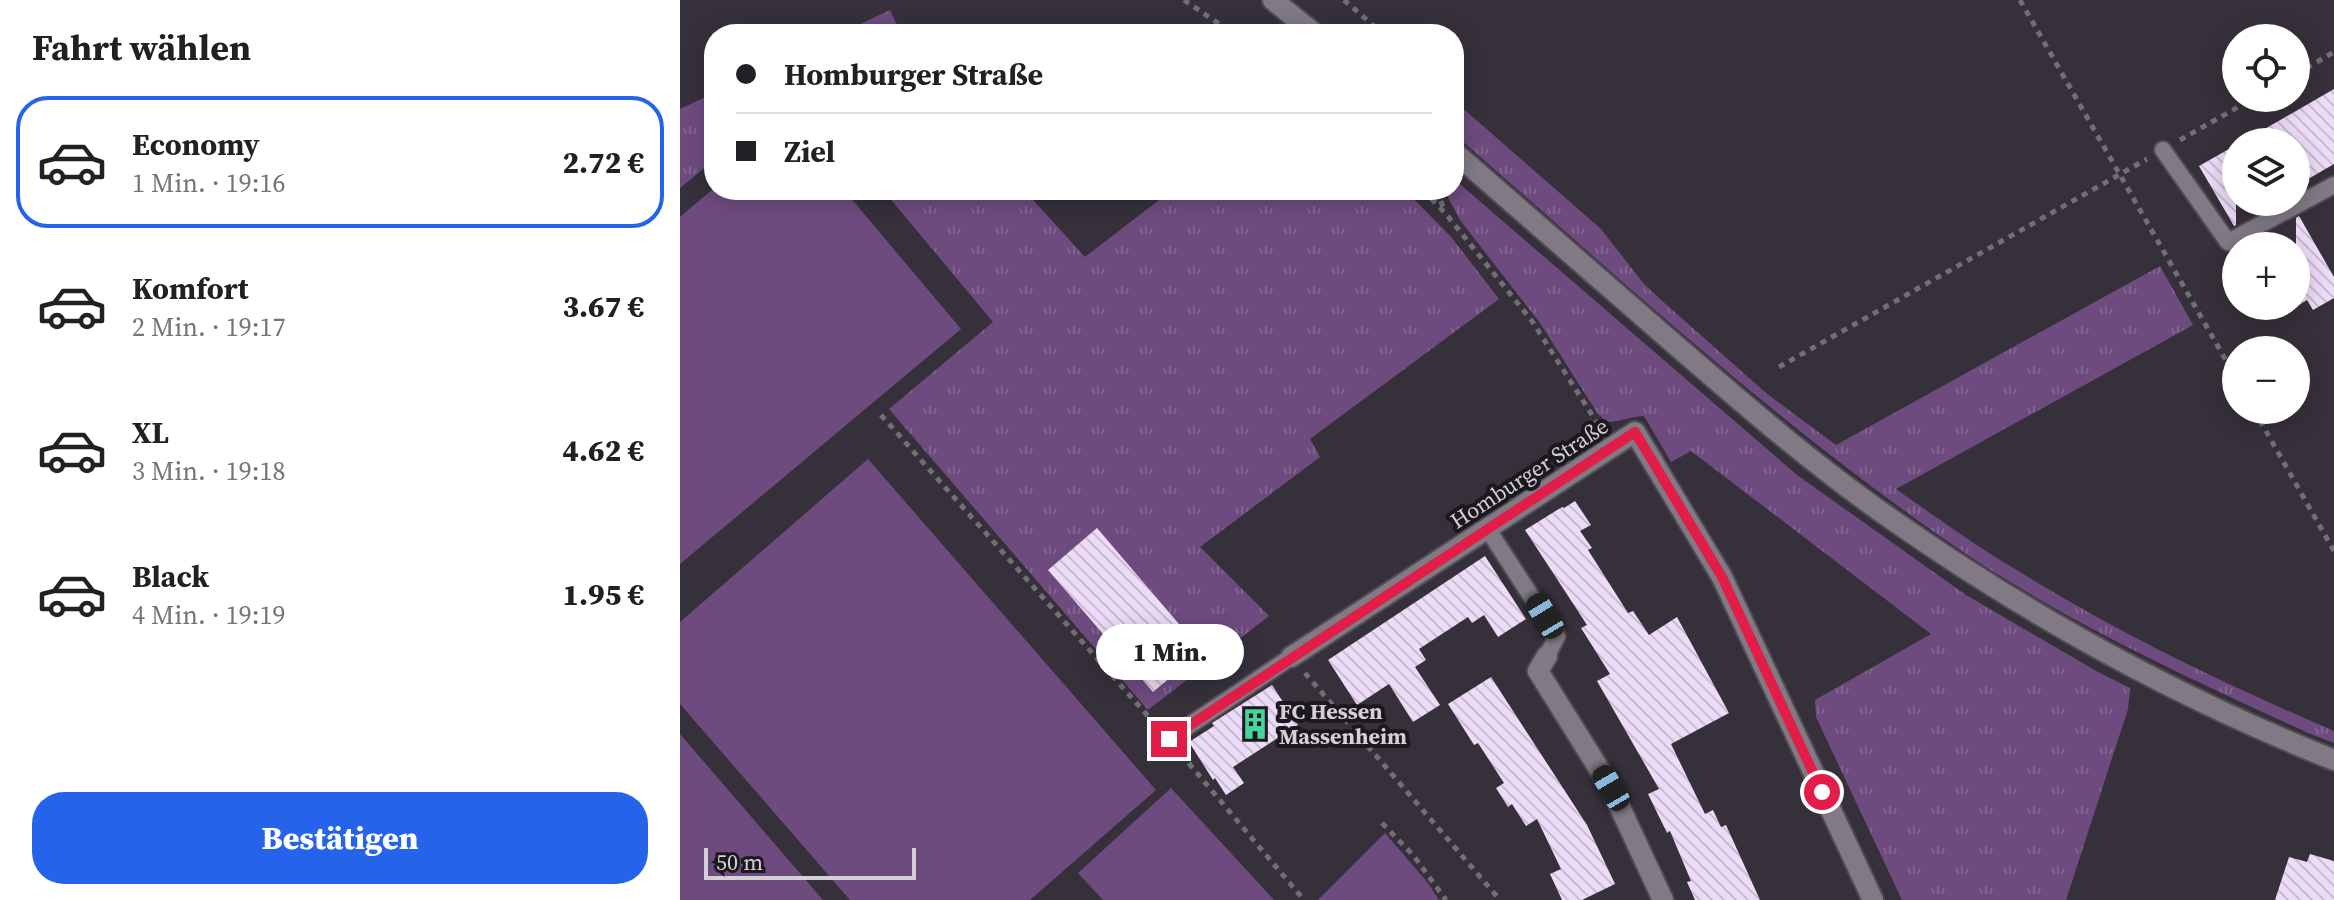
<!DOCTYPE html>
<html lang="de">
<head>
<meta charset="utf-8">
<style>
  :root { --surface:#fff; --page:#f6f6f6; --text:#202124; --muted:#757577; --line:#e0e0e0; --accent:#2563eb }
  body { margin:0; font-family:"Source Serif 4",serif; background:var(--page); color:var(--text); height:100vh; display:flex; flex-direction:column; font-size:30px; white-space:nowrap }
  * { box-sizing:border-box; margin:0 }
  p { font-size:26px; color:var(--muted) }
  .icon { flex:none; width:44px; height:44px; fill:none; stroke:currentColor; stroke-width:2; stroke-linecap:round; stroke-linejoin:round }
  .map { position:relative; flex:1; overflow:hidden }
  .sheet { display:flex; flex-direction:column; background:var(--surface); width:680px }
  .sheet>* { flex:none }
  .hud { position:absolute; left:24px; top:24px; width:760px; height:176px; border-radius:32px; box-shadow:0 4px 20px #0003; display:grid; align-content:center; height:176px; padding:0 32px; background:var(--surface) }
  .fabs { position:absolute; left:1542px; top:24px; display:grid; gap:16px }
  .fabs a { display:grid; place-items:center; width:88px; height:88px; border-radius:50%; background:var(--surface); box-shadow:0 4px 20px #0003; font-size:40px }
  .scale { position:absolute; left:24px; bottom:20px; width:212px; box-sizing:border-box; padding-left:8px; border:4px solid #d4d0d6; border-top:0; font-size:22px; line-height:28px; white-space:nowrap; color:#d4d0d6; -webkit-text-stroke:6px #1c191e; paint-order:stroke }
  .end { position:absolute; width:36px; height:36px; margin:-18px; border:10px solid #e11d48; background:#fff; box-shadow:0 0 0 4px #fff }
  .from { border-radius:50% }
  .bubble { position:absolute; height:56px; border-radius:28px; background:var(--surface); box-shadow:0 4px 20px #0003; font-size:26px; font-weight:800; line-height:56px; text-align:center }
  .car { position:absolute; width:24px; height:48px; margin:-24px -12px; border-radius:10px; box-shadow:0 0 6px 2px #0007; background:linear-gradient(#222 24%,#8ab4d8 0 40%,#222 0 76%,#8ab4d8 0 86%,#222 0) }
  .hud b { display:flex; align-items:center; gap:28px; height:76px; font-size:30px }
  .hud b+b { border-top:2px solid var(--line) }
  .hud i { width:20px; height:20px; background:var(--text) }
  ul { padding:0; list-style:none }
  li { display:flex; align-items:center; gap:24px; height:132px; margin:0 16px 12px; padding:0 16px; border:4px solid transparent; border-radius:32px }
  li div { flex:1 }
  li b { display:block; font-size:30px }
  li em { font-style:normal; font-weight:800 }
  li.on { border-color:var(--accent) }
  li>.icon { width:72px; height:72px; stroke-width:1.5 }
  h2 { padding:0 32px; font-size:36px; line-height:96px }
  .action { display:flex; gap:16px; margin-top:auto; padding:16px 32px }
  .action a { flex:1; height:92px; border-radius:32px; background:var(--accent); color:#fff; font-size:32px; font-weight:800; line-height:92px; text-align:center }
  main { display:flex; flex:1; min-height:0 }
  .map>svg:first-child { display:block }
  .grass { fill:url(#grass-tufts) }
  .green { fill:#6e4b7f }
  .building { fill:url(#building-back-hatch) }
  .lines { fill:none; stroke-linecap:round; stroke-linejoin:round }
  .service-casing { stroke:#514c54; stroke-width:20 }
  .minor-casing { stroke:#514c54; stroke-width:24 }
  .secondary-casing { stroke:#514c54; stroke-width:24 }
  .path { stroke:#736e76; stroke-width:5; stroke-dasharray:6 6; stroke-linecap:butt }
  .service { stroke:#817a85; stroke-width:16 }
  .minor { stroke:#817a85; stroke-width:20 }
  .secondary { stroke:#817a85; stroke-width:20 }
  .route { stroke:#e11d48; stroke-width:10 }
  .labels { text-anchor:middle; stroke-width:8; stroke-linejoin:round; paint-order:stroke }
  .street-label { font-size:22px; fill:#d4d0d6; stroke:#1c191e }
  .poi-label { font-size:22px; font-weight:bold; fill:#d4d0d6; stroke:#1c191e; text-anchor:start }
</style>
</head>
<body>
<main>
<section class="sheet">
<h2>Fahrt wählen</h2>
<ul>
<li class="on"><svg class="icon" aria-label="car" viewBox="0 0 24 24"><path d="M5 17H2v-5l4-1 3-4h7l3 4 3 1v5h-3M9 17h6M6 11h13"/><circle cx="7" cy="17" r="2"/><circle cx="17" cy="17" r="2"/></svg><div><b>Economy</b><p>1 Min. · 19:16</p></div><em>2.72 €</em></li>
<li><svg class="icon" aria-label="car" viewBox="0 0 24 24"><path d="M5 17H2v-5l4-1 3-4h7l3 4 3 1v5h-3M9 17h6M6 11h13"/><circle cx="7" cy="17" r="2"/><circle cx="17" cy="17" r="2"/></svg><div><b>Komfort</b><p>2 Min. · 19:17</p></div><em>3.67 €</em></li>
<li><svg class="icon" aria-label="car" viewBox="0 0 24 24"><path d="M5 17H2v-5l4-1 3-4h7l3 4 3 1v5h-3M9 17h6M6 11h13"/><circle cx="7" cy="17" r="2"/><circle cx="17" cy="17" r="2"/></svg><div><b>XL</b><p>3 Min. · 19:18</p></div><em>4.62 €</em></li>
<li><svg class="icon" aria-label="car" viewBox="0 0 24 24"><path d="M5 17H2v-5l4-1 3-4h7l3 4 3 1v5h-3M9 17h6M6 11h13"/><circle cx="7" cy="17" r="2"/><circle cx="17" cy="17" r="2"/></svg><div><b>Black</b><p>4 Min. · 19:19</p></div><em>1.95 €</em></li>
</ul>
<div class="action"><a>Bestätigen</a></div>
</section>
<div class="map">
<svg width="1654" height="900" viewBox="0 0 1654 900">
  <defs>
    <pattern id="grass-tufts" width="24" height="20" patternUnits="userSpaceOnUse" patternTransform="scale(2)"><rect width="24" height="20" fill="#6e4b7f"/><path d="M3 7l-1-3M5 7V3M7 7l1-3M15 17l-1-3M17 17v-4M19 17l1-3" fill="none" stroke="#826490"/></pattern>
    <pattern id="building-back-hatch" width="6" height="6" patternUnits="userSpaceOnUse" patternTransform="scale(2)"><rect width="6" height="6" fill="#eddcf7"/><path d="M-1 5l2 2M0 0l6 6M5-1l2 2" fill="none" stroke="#cabcd2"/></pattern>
  </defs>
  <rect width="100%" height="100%" fill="#36303a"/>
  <g class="grass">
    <path d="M210,10L221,34H159Z"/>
    <path d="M34,93V160L0,188V109Z"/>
    <path d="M774,104L779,105L921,229L964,284L980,299L1086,393L1156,445L1480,266L1513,325L1216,489C1257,518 1299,548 1343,574C1442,635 1547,685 1654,731V743L1628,733C1505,676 1381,620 1270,543C1093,421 936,275 774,134Z"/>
    <path d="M774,179L1117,475L1286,595L1418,672L1450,688L1448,709L1386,900H1222L1136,717L1135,700L1251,634L1011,451L991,462L964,416C951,416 941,422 927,422L918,414L860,323L780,220L764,190H774Z"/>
    <path d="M203,190H344L405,257L492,190H725L772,238L819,299L630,439L640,457L520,547L589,616L468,710L209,409L313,322Z"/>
  </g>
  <g class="green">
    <path d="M34,188V190H164L281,329L0,564V217Z"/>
    <path d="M188,459L476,790L350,900H170L0,704V622Z"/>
    <path d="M0,734L143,900H0Z"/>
    <path d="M491,788L594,900H423L398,873Z"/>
    <path d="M705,833L748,883L759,900H638Z"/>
  </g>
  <g class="building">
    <path d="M1654,89V164L1616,186V142H1562Z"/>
    <path d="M1556,145V225L1554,226L1519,166Z"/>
    <path d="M1619,216L1654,277V298L1633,310L1627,300L1616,307V218Z"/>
    <path d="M895,501L911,525L900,531L912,548L908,550L948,613L953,611L969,635L997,617L1049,713L991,744L1025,814L1033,810L1041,827L1046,825L1080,900H1015L1007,882L1011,881L990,831L987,833L968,794L979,789L917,681L930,674L901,628L907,625L845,530L882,507L884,508Z"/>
    <path d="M417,528L522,651L473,692L368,570Z"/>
    <path d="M805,556L846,619L818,637L804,615L792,623L788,617L739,649L746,660L735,667L760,705L733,722L709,684L677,705L648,660Z"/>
    <path d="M811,677L907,825L935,884L902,900H882L870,874L881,869L857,819L846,826L832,804L828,807L816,788L824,783L798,743L794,745L768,704Z"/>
    <path d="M592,685L618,725L553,767L564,783L546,795L535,778L533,780L509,742L534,726L532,723Z"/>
    <path d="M1630,854L1654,861V900H1595L1609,857L1627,862Z"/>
  </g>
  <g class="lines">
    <defs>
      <g id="service">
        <path d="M1483,150L1548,242L1654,185"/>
        <path d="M807,528L877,636L867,656"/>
        <path d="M489,739L611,657"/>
      </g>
      <g id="minor">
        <path d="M867,656L858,671L931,788L983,900"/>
        <path d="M611,657L955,432L1042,577L1193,900"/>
      </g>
      <g id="secondary">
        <path d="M593,0L635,34"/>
        <path d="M774,152C844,213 914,274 984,335C1058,399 1133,465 1214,521C1353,618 1496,697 1654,760"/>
      </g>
    </defs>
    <use href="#service" class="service-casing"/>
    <use href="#minor" class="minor-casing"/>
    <use href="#secondary" class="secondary-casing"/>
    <g class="path">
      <path d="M504,0L554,34"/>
      <path d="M664,0L703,34"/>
      <path d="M1340,0L1556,378"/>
      <path d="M1616,74L1654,52"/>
      <path d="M1500,140L1574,98"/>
      <path d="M743,190L766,214L852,321L921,429"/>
      <path d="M756,190L764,209"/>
      <path d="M1099,367L1467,159"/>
      <path d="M1574,410L1654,551"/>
      <path d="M201,415L476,725"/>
      <path d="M625,673L820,900"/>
      <path d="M501,754L624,900"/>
      <path d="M702,823L733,855L766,900"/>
    </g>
    <use href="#service" class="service"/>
    <use href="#minor" class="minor"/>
    <use href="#secondary" class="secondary"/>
  </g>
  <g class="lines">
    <path class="route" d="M489,739L955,432L1042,577L1142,792"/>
  </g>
  <defs>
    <symbol id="building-bare" viewBox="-9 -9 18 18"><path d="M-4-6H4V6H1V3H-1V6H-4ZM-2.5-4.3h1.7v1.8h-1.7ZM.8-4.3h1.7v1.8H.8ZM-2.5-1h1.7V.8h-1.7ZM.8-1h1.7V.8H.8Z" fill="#46d49e" stroke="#1c191e" stroke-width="2.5" paint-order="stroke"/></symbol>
  </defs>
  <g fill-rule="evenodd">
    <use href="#building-bare" x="553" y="702" width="44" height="44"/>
  </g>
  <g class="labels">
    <g class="street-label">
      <text transform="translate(849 473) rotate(-33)" y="8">Homburger Straße</text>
    </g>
    <g class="poi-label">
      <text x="599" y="719">FC Hessen<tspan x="599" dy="25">Massenheim</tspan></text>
    </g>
  </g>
</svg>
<div class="fabs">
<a><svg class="icon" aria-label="locate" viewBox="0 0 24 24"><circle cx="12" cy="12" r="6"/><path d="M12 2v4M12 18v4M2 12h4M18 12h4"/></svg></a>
<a><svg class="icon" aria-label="layers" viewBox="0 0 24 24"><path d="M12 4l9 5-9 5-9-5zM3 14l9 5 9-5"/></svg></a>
<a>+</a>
<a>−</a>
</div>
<div class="scale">50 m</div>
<i class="end from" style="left:1142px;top:792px"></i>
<i class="end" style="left:489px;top:739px"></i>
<div class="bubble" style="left:416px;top:624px;width:148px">1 Min.</div>
<i class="car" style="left:865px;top:616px;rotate:329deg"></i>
<i class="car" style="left:931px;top:788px;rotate:330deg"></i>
<div class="hud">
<b><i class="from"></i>Homburger Straße</b>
<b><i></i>Ziel</b>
</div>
</div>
</main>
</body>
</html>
